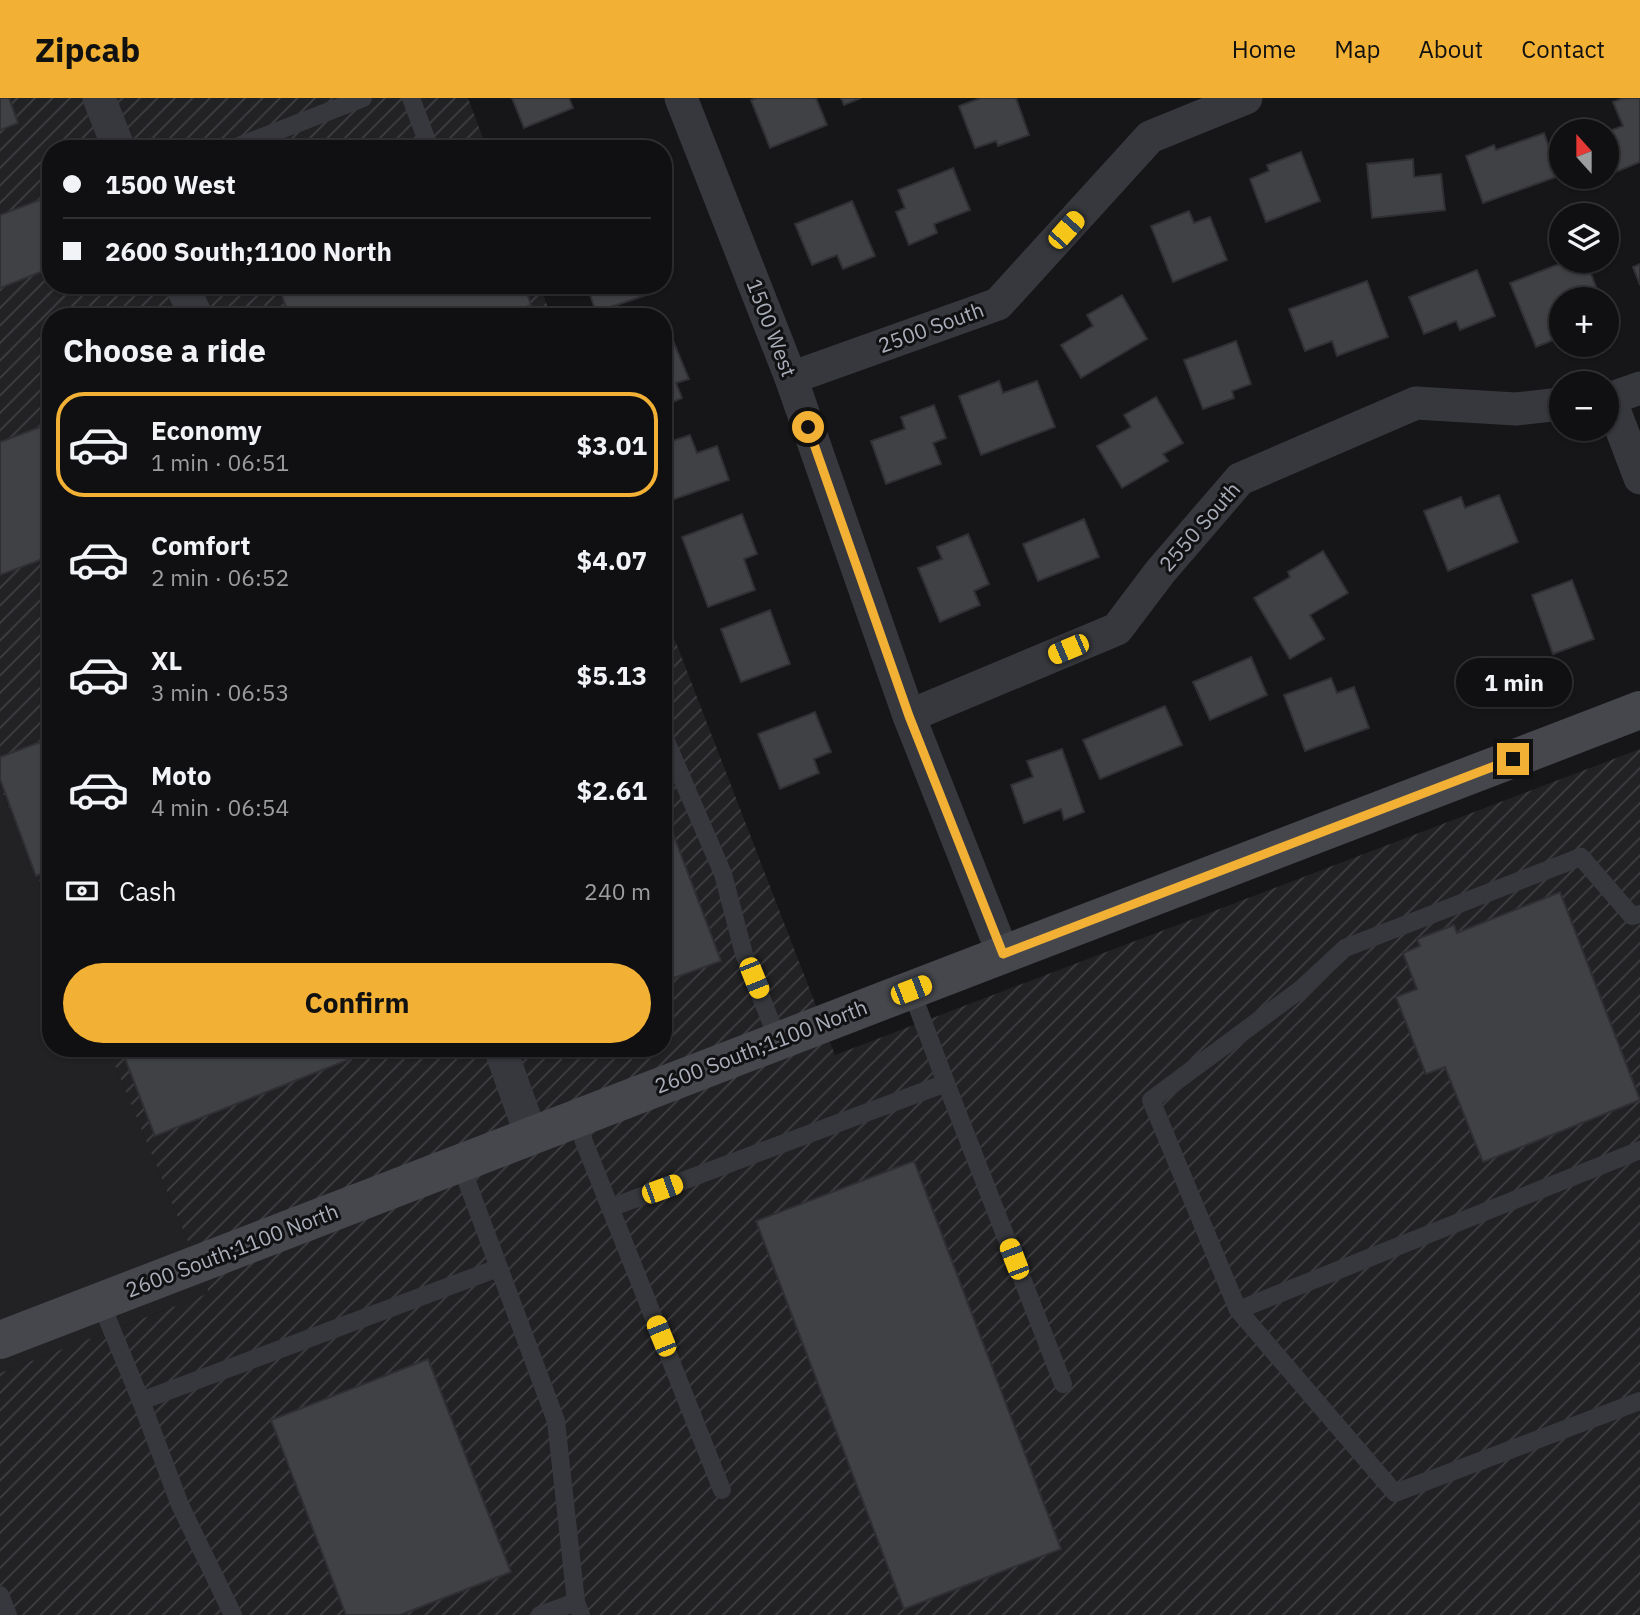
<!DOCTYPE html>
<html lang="en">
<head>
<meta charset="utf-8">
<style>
  :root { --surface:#101012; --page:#19191b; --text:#f1f3f6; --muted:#9c9d9f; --line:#303032; --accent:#f2b134 }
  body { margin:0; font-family:"IBM Plex Sans",sans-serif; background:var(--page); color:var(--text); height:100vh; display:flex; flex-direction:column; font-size:26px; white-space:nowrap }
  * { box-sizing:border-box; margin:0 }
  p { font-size:23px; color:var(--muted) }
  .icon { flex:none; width:38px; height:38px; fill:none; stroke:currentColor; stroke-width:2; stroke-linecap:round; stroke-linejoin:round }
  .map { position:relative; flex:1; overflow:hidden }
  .details { position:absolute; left:42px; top:210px; width:630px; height:749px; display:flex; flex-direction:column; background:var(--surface); border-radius:28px; box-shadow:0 2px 5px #0004,0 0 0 2px var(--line) }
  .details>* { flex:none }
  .top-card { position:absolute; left:42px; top:42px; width:630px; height:154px; border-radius:28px; box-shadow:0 2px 5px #0004,0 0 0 2px var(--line); display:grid; align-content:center; height:154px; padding:0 21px; background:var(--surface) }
  .needle { width:46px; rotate:339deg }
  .tools { position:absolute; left:1549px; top:21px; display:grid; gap:14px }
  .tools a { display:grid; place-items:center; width:70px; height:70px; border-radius:50%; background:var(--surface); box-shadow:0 2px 5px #0004,0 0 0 2px var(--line); font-size:35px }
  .end { position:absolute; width:32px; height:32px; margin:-16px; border:9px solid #f2b134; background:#111; box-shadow:0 0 0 4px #111 }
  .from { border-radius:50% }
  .bubble { position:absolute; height:49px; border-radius:24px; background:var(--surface); box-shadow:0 2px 5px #0004,0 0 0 2px var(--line); font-size:23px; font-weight:800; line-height:49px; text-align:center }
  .car { position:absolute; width:21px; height:42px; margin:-21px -10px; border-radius:9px; box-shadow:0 0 5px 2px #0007; background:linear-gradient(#f5c518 24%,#345 0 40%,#f5c518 0 76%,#345 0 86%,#f5c518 0) }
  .top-card b { display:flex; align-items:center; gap:24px; height:66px; font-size:26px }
  .top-card b+b { border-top:2px solid var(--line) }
  .top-card i { width:18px; height:18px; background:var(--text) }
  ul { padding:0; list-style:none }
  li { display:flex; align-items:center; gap:21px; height:105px; margin:0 14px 10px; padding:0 7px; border:4px solid transparent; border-radius:28px }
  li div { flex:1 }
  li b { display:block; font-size:26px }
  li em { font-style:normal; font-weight:800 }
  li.active { border-color:var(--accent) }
  li>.icon { width:63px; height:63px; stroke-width:1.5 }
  h2 { padding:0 21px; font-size:32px; line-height:84px }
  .pay { display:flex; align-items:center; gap:18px; height:77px; padding:0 21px; font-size:26px }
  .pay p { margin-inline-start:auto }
  .cta { display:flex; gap:14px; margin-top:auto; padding:14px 21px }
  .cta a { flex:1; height:80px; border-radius:42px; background:var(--accent); color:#111; font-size:28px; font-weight:800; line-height:80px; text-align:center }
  header { display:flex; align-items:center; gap:42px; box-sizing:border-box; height:98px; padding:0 35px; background:var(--accent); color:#111 }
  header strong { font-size:33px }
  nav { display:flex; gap:38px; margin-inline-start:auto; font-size:24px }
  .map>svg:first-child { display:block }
  .built { fill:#222225 }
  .industrial { fill:url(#industrial-furrows) }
  .building { fill:#404145; stroke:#303034; stroke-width:2 }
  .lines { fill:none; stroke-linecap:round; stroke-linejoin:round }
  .lane { stroke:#37383d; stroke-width:18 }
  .street { stroke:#37383d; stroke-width:33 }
  .secondary { stroke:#45474d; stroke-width:38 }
  .route { stroke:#f2b134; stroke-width:9 }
  .labels { text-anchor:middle; stroke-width:6; stroke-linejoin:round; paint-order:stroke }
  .street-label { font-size:21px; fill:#a8adb8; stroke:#111113 }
</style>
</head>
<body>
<header>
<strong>Zipcab</strong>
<nav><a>Home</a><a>Map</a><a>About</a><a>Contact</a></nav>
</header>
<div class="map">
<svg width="1640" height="1517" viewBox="0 0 1640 1517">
  <defs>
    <pattern id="industrial-furrows" width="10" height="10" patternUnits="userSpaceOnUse" patternTransform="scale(1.75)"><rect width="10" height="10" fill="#222225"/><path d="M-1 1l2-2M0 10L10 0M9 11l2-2" fill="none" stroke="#3f3f43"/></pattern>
  </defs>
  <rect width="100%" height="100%" fill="#161618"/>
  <path class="built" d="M0,688L51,811V950H108L209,1195L0,1275Z"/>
  <g class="industrial">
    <path d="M0,0H468L487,51H51V187H539L552,219H51V811L0,688Z"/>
    <path d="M663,511L835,957L1640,651V1517H0V1275L209,1195L108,950H663Z"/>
  </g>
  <g class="building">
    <path d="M0,0H9L18,25L0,32Z"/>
    <path d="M512,0H569L573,10L524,30Z"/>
    <path d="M757,0H816L827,27L770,50L751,2Z"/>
    <path d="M841,0H861L844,7Z"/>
    <path d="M981,0H1016L1029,37L998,48L996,43L975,50L959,8Z"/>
    <path d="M1623,0H1640V64L1606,78V34L1623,28L1613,4Z"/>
    <path d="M1544,35L1559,78L1483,105L1466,58L1494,47L1496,52Z"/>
    <path d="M598,41L602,51H576Z"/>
    <path d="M1301,54L1320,103L1266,124L1250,81L1269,73L1267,67Z"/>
    <path d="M1413,61L1414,79L1441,76L1445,112L1372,120L1367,66Z"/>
    <path d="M953,70L970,112L934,126L937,135L909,147L896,114L905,110L898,92Z"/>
    <path d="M1588,79H1605L1591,85Z"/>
    <path d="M42,101L51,124V170L0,190V117Z"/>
    <path d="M852,103L875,158L843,171L837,157L812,167L795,126Z"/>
    <path d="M1189,113L1194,125L1210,119L1227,162L1173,184L1151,128Z"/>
    <path d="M1567,163H1586L1599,197L1588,201H1561V212L1555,214L1561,230V239L1536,249L1510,185Z"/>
    <path d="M1640,166V187L1633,169Z"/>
    <path d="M1477,172L1495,218L1460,232L1456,223L1424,236L1409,199Z"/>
    <path d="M1367,183L1388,239L1337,258L1332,243L1305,253L1289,211Z"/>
    <path d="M278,187H524L531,207L500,219H290Z"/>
    <path d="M568,187H653L655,194L596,214L587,188L570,194Z"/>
    <path d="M1122,197L1147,241L1081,280L1061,247L1093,228L1087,217Z"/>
    <path d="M666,226L689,281L676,285L682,300L663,308V227Z"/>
    <path d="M1236,243L1251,286L1232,293L1234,300L1203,311L1184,262Z"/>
    <path d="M999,283L1003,295L1037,283L1055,329L981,357L959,298Z"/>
    <path d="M1156,299L1183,345L1163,356L1168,363L1122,390L1097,348L1131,329L1124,317Z"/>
    <path d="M934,307L946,340L933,345L941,366L886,386L871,343L905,331L901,319Z"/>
    <path d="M51,325V458L0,477V344Z"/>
    <path d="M690,337L697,355L717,348L729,382L669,403L663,385V346Z"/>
    <path d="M1499,397L1518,444L1448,473L1424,413L1461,399L1465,410Z"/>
    <path d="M742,416L757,456L744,461L755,492L708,509L682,439Z"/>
    <path d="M1084,421L1099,459L1038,483L1023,446Z"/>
    <path d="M968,436L989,486L974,493L980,507L940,524L918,470L942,461L937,449Z"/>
    <path d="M1323,453L1348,495L1310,517L1324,541L1290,561L1254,500L1290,479L1288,474Z"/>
    <path d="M1572,482L1594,541L1553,556L1532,497Z"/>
    <path d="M770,512L790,566L741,584L721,531Z"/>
    <path d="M1251,559L1267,597L1210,622L1193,584Z"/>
    <path d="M1331,580L1337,595L1354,589L1369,630L1305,653L1284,597Z"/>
    <path d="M1165,608L1182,647L1100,681L1083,642Z"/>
    <path d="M815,614L831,654L814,661L819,675L780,691L758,636Z"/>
    <path d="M51,640V772L36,778L0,681V659Z"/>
    <path d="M1062,651L1084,714L1064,722L1061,711L1024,725L1011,687L1033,679L1027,663Z"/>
    <path d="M663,709L721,863L663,884Z"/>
    <path d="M1560,794L1640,1002L1483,1064L1445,969L1426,976L1396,899L1417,891L1403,855L1420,848L1417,841L1454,827L1457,835Z"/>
    <path d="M121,950H378L155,1038Z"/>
    <path d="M914,1063L1061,1451L904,1511L756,1123Z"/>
    <path d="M428,1261L511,1474L400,1517H346L271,1322Z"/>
  </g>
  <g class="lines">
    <g class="lane">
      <path d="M411,0L430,51"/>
      <path d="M231,51L363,0"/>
      <path d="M663,636L723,776L744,856L778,942"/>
      <path d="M946,985L1063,1286"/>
      <path d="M575,1021L722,1392"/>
      <path d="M1640,1052L1238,1212L1395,1395L1640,1303"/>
      <path d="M460,1065L556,1323L576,1504L581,1517"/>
      <path d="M610,1110L946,985L911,892"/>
      <path d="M100,1203L141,1303"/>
      <path d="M1238,1212L1151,1002L1301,891L1345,850L1581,759L1632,818L1640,816"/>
      <path d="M0,1497L8,1517"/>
      <path d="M233,1517L180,1407L141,1303L498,1170"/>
      <path d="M540,1517L576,1504"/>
    </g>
    <g class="street">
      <path d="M99,0L119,51"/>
      <path d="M681,0L791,280L909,618L1003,856"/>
      <path d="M181,187L197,219"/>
      <path d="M791,280L998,206L1150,39L1246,0"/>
      <path d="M1610,301L1640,380"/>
      <path d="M1606,302L1640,290"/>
      <path d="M909,618L1117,531L1160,474L1240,381L1416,305L1516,311L1561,306"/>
      <path d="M500,950L531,1037"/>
    </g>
    <path class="secondary" d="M0,1242L1640,612"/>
  </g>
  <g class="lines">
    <path class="route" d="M808,329L909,618L1003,856L1513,661"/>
  </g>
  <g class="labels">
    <g class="street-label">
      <text transform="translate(771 230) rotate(69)" y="7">1500 West</text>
      <text transform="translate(931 230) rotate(-20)" y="7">2500 South</text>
      <text transform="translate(1200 429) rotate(-49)" y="7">2550 South</text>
      <text transform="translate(761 949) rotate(-21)" y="7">2600 South;1100 North</text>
      <text transform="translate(232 1153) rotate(-21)" y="7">2600 South;1100 North</text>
    </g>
  </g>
</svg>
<div class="tools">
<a><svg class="needle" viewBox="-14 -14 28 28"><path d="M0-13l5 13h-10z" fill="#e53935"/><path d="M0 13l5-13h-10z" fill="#9c9d9f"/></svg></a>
<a><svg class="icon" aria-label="layers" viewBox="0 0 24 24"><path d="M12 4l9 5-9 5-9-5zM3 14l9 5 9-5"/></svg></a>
<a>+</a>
<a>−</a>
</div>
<i class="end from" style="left:808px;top:329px"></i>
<i class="end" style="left:1513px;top:661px"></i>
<div class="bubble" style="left:1456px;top:560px;width:116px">1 min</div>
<i class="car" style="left:1066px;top:132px;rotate:42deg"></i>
<i class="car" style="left:1068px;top:551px;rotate:247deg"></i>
<i class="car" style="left:754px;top:880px;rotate:158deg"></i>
<i class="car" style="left:911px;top:892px;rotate:69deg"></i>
<i class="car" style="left:662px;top:1091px;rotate:70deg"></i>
<i class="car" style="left:1014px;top:1161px;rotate:339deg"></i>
<i class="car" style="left:661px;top:1238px;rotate:338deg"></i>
<div class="top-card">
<b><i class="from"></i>1500 West</b>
<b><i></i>2600 South;1100 North</b>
</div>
<section class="details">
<h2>Choose a ride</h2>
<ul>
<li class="active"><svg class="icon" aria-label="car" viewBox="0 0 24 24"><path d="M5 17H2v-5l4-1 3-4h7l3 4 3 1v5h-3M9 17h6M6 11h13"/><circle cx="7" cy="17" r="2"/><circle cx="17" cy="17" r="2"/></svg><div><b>Economy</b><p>1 min · 06:51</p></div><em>$3.01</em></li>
<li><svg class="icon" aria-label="car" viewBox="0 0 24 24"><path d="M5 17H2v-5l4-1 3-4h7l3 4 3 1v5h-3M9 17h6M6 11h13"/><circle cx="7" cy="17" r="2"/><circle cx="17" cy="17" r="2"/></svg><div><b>Comfort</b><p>2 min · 06:52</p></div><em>$4.07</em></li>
<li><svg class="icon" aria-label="car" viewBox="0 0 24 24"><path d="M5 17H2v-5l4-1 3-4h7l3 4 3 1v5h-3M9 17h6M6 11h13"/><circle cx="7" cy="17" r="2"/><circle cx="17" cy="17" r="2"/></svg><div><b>XL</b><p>3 min · 06:53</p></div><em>$5.13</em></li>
<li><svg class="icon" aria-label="car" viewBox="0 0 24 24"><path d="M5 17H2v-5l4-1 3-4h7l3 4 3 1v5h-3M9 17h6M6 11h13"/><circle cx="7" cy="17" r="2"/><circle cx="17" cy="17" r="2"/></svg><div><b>Moto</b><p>4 min · 06:54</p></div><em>$2.61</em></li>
</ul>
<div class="pay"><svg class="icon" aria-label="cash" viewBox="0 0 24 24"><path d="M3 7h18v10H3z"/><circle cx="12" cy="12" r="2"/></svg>Cash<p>240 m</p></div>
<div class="cta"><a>Confirm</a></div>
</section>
</div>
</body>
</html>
